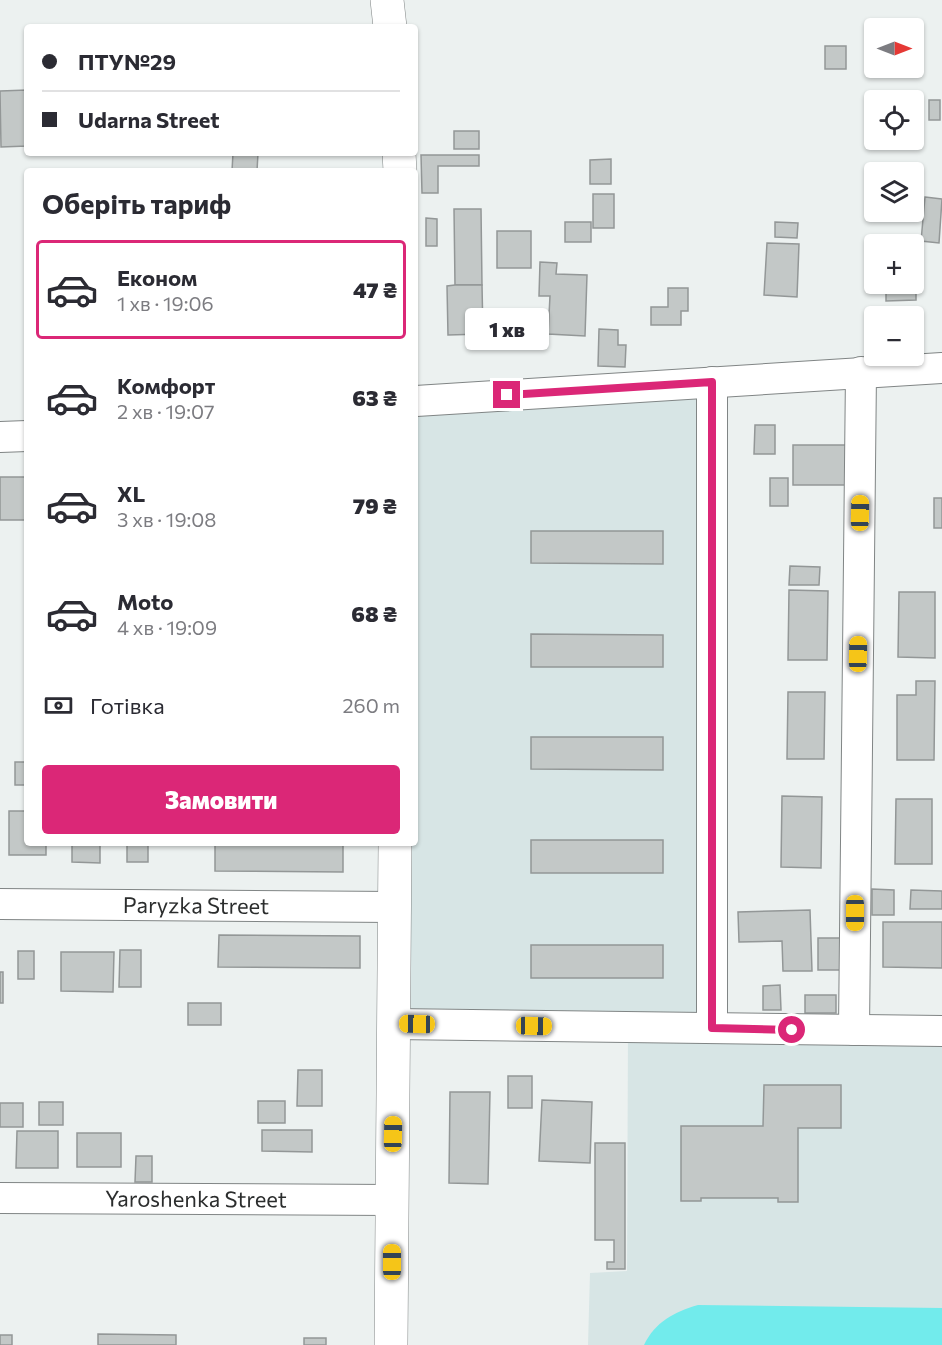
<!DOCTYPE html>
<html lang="uk">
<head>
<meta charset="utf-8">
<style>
  :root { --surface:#fff; --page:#f7f7f7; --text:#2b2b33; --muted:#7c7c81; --line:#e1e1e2; --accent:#db2777 }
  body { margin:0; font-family:Commissioner,sans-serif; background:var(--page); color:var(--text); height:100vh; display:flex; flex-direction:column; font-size:22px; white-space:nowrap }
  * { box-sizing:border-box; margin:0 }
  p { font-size:20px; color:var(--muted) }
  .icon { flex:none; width:33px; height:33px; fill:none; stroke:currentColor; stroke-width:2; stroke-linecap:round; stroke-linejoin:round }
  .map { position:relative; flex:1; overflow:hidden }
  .drawer { position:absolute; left:24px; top:168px; width:394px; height:678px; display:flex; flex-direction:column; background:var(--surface); border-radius:6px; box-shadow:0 2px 4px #0004 }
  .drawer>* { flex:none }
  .hud { position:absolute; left:24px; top:24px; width:394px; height:132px; border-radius:6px; box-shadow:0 2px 4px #0004; display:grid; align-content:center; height:132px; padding:0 18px; background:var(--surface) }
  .needle { width:39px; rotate:90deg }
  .fabs { position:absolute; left:864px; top:18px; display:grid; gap:12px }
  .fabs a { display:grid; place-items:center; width:60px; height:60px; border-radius:6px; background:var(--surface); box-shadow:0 2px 4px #0004; font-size:30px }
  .end { position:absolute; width:27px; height:27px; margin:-14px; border:8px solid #db2777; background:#fff; box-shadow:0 0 0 3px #fff }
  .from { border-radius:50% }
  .bubble { position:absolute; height:42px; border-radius:6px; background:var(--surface); box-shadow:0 2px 4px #0004; font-size:20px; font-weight:800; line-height:42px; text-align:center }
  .car { position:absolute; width:18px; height:36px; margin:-18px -9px; border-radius:8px; box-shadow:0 0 4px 2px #0007; background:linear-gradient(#f5c518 24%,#345 0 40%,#f5c518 0 76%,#345 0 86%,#f5c518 0) }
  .hud b { display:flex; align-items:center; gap:21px; height:57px; font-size:22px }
  .hud b+b { border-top:2px solid var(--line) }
  .hud i { width:15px; height:15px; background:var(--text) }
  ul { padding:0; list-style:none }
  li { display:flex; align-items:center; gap:18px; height:99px; margin:0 12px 9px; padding:0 6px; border:3px solid transparent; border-radius:6px }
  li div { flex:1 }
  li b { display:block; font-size:22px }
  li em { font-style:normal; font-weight:800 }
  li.current { border-color:var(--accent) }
  li>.icon { width:54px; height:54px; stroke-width:1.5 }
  h2 { padding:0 18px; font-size:27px; line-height:72px }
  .pay { display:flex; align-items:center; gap:15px; height:66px; padding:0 18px; font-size:22px }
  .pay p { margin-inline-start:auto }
  .cta { display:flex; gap:12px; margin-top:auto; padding:12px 18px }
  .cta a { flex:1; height:69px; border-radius:6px; background:var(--accent); color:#fff; font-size:24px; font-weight:800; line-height:69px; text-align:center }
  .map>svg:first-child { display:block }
  .built { fill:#d7e5e5 }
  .green { fill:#72ebec }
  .building { fill:#c3c8c7; stroke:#939797; stroke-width:1.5 }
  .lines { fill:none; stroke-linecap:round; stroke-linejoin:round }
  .minor-casing { stroke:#808585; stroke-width:32 }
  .tertiary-casing { stroke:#808585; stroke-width:34 }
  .minor { stroke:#fff; stroke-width:30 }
  .tertiary { stroke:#fff; stroke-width:33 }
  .route { stroke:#db2777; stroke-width:8 }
  .labels { text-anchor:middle; stroke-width:4.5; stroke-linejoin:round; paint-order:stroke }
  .street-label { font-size:22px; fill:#2b2d2d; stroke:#f9fefe }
</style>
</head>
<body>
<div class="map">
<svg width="942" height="1345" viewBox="0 0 942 1345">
  <rect width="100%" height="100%" fill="#ecf1f0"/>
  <path class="built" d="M712,382V1028L942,1031V1345H588L590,1273L627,1271L628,1028L394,1024L395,843H416V401Z"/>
  <path class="green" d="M698,1305L942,1308V1345H644C655,1322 674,1312 698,1305Z"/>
  <g class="building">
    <rect x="825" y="46" width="21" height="23"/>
    <path d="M27,90V146L1,147L0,91Z"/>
    <rect x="929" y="100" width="11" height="20"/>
    <rect x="454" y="131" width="25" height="18"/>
    <path d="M233,153H258L257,171H232Z"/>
    <path d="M421,155H479V166H438V193H422Z"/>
    <path d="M611,159V184H590V160Z"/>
    <rect x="593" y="194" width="21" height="34"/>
    <path d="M925,197L942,199L939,243L921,241Z"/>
    <path d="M454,209H481L482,285H455Z"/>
    <path d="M426,218L437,219V246H426Z"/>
    <rect x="565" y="222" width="26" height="20"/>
    <path d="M775,222L798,223L797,238L775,237Z"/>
    <rect x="497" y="231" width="34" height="37"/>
    <path d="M767,243L799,244L797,297L764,295Z"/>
    <path d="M914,252H916V300L886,301V284H914Z"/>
    <path d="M540,262L557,263L556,274L587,275L585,336L548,334L550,296H539Z"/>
    <path d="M455,285H482L483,334L448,335L447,286Z"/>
    <path d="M668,288H688V311H681V325H651V307H668Z"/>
    <path d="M599,329L618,330V345H626L625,367L598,366Z"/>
    <path d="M755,425H775V454H754Z"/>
    <rect x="793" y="445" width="56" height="40"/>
    <rect x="0" y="477" width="26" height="43"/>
    <rect x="770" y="478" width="18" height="28"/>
    <rect x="934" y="498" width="8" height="30"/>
    <path d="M531,531H663V564L531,563Z"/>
    <path d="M790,566L820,567L819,585H789Z"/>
    <path d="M789,590L828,591L827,660H788Z"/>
    <path d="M899,592H935V658L898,657Z"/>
    <path d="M531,634L663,635V667H531Z"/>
    <path d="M916,681H935L934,760H897V695H916Z"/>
    <path d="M788,692H825L824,759H787Z"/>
    <path d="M531,737H663V770L531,769Z"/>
    <rect x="15" y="762" width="12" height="23"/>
    <path d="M782,796L822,797L821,868L781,867Z"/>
    <path d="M896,799H932V864H895Z"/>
    <path d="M9,811H27V843H46V855H9Z"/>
    <rect x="531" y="840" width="132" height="33"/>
    <path d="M72,843H100V863L72,862Z"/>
    <rect x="127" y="843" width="21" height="19"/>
    <path d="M215,843H343V872L215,871Z"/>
    <path d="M872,889L894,890V915H872Z"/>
    <path d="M911,890L942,891V909H910Z"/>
    <path d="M810,910L812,971H783L782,941L739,942L738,912Z"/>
    <path d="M883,922H942V968L883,967Z"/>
    <path d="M219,935L360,936V968L218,967Z"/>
    <rect x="818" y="938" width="23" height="32"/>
    <rect x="531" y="945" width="132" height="33"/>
    <path d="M120,950H141V987H119Z"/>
    <rect x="18" y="951" width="16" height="28"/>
    <path d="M61,952H114L113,992L61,991Z"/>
    <rect x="0" y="972" width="3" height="31"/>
    <path d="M780,985L781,1010H763V986Z"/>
    <rect x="805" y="995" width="31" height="18"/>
    <rect x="188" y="1003" width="33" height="22"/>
    <path d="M298,1070H322V1106H297Z"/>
    <rect x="508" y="1076" width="24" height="32"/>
    <path d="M764,1085H841V1128H798V1202H778V1198H701V1201H681V1126H763Z"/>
    <path d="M450,1092H490L488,1184L449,1183Z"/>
    <path d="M542,1100L592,1102L590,1163L539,1161Z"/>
    <rect x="258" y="1101" width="27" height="22"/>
    <rect x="39" y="1102" width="24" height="23"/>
    <rect x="0" y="1103" width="23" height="24"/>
    <path d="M262,1130H312V1152L262,1151Z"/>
    <path d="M17,1131H58V1168H16Z"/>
    <rect x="77" y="1133" width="44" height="34"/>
    <path d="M595,1143H625V1269H607V1262H614V1240H595Z"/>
    <path d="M136,1156H152V1182H135Z"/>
    <path d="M98,1334L176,1335V1345H98Z"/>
    <rect x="0" y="1335" width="12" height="10"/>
    <rect x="304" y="1338" width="22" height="7"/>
  </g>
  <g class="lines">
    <defs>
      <g id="minor">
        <path d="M416,401L942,368"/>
        <path d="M0,437L27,436"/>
        <path id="s1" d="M0,904L394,907"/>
        <path d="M394,1024L942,1031"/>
        <path d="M712,1028V382"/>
        <path d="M854,1030L861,372"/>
        <path id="s2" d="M0,1198L392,1200"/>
      </g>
      <g id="tertiary">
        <path d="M387,0L390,27"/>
        <path d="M399,153L400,171"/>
        <path d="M391,1345L395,843"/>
      </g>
    </defs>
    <use href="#minor" class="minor-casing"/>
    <use href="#tertiary" class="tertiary-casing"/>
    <use href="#minor" class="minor"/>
    <use href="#tertiary" class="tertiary"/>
  </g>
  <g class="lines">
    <path class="route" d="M507,395L712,382V1028L792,1030"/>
  </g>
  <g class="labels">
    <g class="street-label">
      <text dy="8" stroke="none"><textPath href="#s1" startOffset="196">Paryzka Street</textPath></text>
      <text dy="8" stroke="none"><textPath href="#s2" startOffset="196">Yaroshenka Street</textPath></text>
    </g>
  </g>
</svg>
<div class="fabs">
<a><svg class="needle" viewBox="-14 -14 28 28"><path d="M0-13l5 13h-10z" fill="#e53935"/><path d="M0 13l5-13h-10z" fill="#7c7c81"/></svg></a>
<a><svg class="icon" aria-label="locate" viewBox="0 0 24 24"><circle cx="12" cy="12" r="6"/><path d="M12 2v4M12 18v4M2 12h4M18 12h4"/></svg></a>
<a><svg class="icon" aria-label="layers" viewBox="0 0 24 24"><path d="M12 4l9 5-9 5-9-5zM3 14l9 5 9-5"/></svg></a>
<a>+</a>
<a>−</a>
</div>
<i class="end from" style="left:792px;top:1030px"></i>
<i class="end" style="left:507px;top:395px"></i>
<div class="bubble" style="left:465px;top:308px;width:84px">1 хв</div>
<i class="car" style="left:860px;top:513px;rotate:1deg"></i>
<i class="car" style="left:858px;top:654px;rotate:1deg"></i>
<i class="car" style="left:855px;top:913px;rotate:180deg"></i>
<i class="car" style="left:417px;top:1024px;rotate:271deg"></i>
<i class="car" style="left:534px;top:1026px;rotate:91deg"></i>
<i class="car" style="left:393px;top:1134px;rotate:1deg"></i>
<i class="car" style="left:392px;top:1262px;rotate:0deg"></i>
<div class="hud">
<b><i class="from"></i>ПТУ№29</b>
<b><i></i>Udarna Street</b>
</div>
<section class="drawer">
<h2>Оберіть тариф</h2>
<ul>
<li class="current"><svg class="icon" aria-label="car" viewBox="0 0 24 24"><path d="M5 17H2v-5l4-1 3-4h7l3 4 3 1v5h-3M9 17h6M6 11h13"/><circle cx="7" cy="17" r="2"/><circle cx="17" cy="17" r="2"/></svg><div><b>Економ</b><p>1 хв · 19:06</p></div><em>47 ₴</em></li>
<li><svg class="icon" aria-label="car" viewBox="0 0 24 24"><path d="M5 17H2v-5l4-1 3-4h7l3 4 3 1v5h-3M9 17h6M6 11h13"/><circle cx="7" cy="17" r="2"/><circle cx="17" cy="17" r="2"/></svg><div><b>Комфорт</b><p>2 хв · 19:07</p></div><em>63 ₴</em></li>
<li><svg class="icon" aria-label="car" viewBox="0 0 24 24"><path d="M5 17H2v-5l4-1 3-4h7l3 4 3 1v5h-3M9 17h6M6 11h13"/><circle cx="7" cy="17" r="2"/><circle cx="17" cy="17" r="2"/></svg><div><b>XL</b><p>3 хв · 19:08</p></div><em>79 ₴</em></li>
<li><svg class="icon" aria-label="car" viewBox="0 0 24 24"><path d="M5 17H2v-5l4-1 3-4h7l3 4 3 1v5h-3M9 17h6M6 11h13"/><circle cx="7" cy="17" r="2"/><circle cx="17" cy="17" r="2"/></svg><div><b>Moto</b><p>4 хв · 19:09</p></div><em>68 ₴</em></li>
</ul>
<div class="pay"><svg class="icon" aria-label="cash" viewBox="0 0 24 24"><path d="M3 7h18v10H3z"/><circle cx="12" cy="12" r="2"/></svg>Готівка<p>260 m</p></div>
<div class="cta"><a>Замовити</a></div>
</section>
</div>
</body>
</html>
